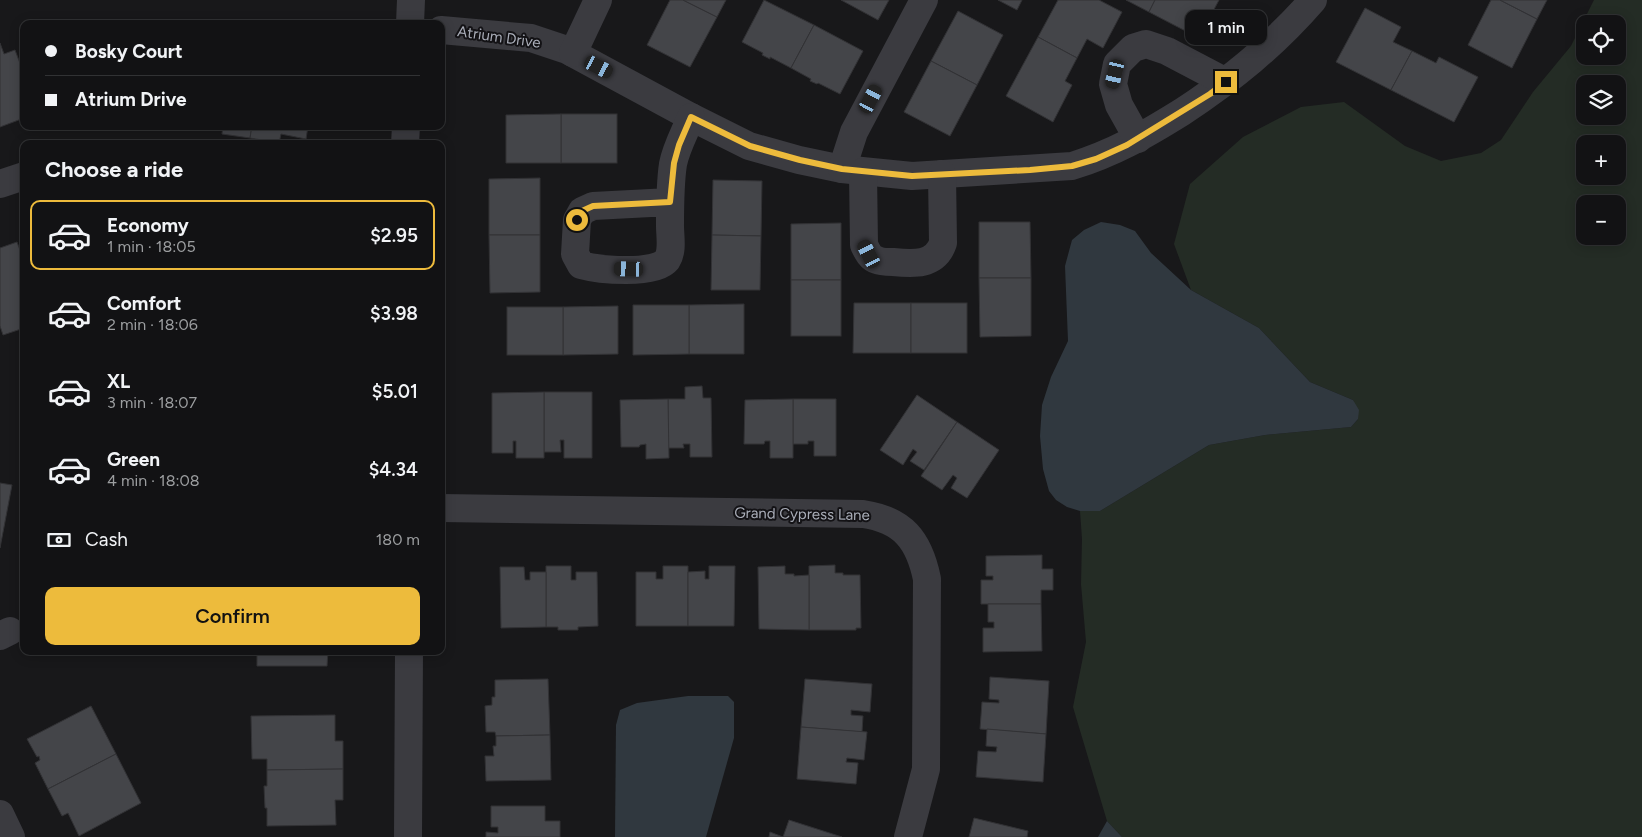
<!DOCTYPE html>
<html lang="en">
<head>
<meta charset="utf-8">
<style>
  :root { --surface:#121214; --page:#1f2022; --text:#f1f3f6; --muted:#9c9ea0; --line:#313234; --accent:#edbb3c }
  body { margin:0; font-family:Figtree,sans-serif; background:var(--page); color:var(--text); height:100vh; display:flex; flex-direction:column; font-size:19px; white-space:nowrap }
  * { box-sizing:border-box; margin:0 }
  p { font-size:16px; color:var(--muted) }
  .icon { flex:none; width:28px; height:28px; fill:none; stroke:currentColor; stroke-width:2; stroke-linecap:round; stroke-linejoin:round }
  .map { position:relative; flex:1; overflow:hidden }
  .side { position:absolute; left:20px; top:140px; width:425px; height:515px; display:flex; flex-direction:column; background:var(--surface); border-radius:10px; box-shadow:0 2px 12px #0003,0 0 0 1px var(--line) }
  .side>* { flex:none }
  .banner { position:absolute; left:20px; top:20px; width:425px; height:110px; border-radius:10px; box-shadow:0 2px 12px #0003,0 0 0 1px var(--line); display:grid; align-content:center; height:110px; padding:0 25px; background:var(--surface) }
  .buttons { position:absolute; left:1576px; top:15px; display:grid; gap:10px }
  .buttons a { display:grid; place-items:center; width:50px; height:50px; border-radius:10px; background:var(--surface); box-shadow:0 2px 12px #0003,0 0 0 1px var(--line); font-size:25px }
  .end { position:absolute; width:22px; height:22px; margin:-11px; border:6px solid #edbb3c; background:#111; box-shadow:0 0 0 2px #111 }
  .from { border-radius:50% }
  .bubble { position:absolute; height:35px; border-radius:10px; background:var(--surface); box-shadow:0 2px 12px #0003,0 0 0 1px var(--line); font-size:16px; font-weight:600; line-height:35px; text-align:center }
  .car { position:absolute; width:15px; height:30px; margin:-15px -8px; border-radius:6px; box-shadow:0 0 4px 1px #0007; background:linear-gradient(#222 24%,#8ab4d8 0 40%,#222 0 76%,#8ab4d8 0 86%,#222 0) }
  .banner b { display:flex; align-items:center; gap:18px; height:48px; font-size:19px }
  .banner b+b { border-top:1px solid var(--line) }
  .banner i { width:12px; height:12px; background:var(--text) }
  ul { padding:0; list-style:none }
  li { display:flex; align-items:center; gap:15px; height:70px; margin:0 10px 8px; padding:0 15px; border:2px solid transparent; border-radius:10px }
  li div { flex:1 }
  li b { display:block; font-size:19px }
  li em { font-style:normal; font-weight:600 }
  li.active { border-color:var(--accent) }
  li>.icon { width:45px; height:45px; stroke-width:1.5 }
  h2 { padding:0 25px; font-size:22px; line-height:60px }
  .pay { display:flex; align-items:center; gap:12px; height:55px; padding:0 25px; font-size:19px }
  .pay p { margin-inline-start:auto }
  .cta { display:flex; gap:10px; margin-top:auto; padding:10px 25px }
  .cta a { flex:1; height:58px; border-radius:10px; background:var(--accent); color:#111; font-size:20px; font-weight:600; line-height:58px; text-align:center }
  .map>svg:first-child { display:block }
  .green { fill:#242c25; fill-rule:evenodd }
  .water { fill:#30383f }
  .building { fill:#444549; stroke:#323235 }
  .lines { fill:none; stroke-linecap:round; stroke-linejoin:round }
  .minor { stroke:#3b3b40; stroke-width:28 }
  .route { stroke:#edbb3c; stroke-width:6 }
  .labels { text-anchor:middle; stroke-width:4; stroke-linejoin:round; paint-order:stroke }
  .street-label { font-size:15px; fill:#aaaeb9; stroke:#131215 }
</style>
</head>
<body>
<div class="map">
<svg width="1642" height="837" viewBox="0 0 1642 837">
  <rect width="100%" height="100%" fill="#18181a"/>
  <path class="green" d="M1594,0H1642V837H1122L1107,821L1073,707L1086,642L1081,584L1082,539L1080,511H1100L1209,445L1265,435L1351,427L1358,419L1353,400L1310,382L1259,328L1191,290L1174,244L1190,184L1243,137L1301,107L1344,102L1405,146L1441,161L1481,153L1501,140L1533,92L1571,46ZM1585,24H1618V56H1585ZM1585,84H1618V116H1585ZM1585,144H1618V176H1585ZM1585,204H1618V236H1585Z"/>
  <g class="water">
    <path d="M1101,222L1120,225L1135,231L1151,253L1191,290L1259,328L1310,382L1353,400L1359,410L1358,419L1351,427L1265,435L1209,445L1100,511H1080L1067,507L1056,500L1049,491L1043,469L1040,436L1042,405L1051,377L1068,341L1065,266L1072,240L1084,230Z"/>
    <path d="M688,696H728L734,702V738L706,837H615L616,725L620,710L637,703Z"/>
    <path d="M1107,821L1122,837H1098Z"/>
  </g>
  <g class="building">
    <path d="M670,0H683L717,17L690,67L647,45Z"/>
    <path d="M683,0H726L717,17Z"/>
    <path d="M764,0L814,25L791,68L770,57V59L762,55L763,53L742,42Z"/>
    <path d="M841,0H889L878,20Z"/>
    <path d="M998,0H1022L1017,10Z"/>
    <path d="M1058,0H1099L1122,12L1103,48L1087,39L1077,58L1038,37Z"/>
    <path d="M1126,0H1155L1149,12Z"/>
    <path d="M1155,0H1219L1199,38L1149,12Z"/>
    <path d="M1491,0H1500L1537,19L1512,68L1468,45Z"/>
    <path d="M1500,0H1547L1537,19Z"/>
    <path d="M1365,8L1401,27L1393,42L1412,51L1391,90L1336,62Z"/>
    <path d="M958,11L1003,35L977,85L931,61Z"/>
    <path d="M814,25L863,51L840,94L818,83L817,84L810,81L811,79L791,68Z"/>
    <path d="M1038,37L1077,58L1065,81L1072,85L1053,122L1006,96Z"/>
    <path d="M0,43L4,54L15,50L24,74V118L0,127Z"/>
    <path d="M1412,51L1436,63L1439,57L1478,77L1454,122L1391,90Z"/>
    <path d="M931,61L977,85L950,136L904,112Z"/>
    <rect x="561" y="114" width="56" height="49"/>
    <path d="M561,114V163H506V115Z"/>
    <path d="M223,126H252L250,138L222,134Z"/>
    <path d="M252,126H308L306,139L281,134L279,143L250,138Z"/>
    <path d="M540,178V235H489V179Z"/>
    <path d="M713,180L762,181L761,236L712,235Z"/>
    <path d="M979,222H1030L1031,278H979Z"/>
    <path d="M841,223V280H791V224Z"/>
    <path d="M489,235H540V292L490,293Z"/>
    <path d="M712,235L761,236L760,290H711Z"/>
    <path d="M17,242L24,261V328L3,335L0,326V248Z"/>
    <path d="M979,278H1031V336L980,337Z"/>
    <rect x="791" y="280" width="50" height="56"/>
    <path d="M854,303H911V353H853Z"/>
    <rect x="911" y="303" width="56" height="50"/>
    <path d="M744,304V354H689V305Z"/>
    <path d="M633,305H689V354L633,355Z"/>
    <path d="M618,306V354L563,355V307Z"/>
    <rect x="507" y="307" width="56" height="48"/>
    <path d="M702,386L703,398H711L712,457H690V444H683L684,448H668V399H685V387Z"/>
    <path d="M544,392H592V458H564V440H560L561,452H544Z"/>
    <path d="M544,392V458H516V441H513V453H492V393Z"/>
    <path d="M917,395L957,422L924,470L910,461L917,452L913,449L903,465L880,450Z"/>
    <path d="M668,399L669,458L646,459V444L640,445L639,447H621L620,400Z"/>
    <path d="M793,399H836V456H814V441H808V444H793Z"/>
    <path d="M793,399V458H770V441H765L764,444H744L745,400Z"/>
    <path d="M957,422L999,450L967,498L951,488L957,478L953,475L942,490L921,476Z"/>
    <path d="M0,483L12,485L0,548Z"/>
    <path d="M1042,555V569H1053V590H1041V604H981V580H993V576H986V556Z"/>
    <path d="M835,565V573H843V575H860L861,628H856V630H809V566Z"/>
    <path d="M546,566H571V580H576V572H597L598,626L578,627V630H558V627H546Z"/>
    <path d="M663,566H688V626H636V572H656V579H663Z"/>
    <path d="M709,566H735L734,626H688V572L705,571V579H709Z"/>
    <path d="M785,566V574H794V576L809,575V630L759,629L758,567Z"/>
    <path d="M500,567H524L525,580H530V572H546V627L501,628Z"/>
    <path d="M988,604H1041L1042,651L983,652V628H994V622H988Z"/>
    <path d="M257,651H328L327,666H257Z"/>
    <path d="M990,677L1049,681L1046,734L980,729L982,702L999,703V700L989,699Z"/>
    <path d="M548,679L550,735L496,736L495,732H486L485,706L492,705V697H495V680Z"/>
    <path d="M805,679L872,684L870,712L851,710V715L863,716L862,732L801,727Z"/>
    <path d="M91,706L116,754L48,789L35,763L40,760L39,756L37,757L27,739Z"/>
    <path d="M335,715V741H343V769L267,770V759H252L251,716Z"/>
    <path d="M801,727L867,732L864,760L847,758L846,762L858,763L856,784L797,779Z"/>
    <path d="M987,729L1046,734L1043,782L976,777L978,751L996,752L997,747L986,746Z"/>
    <path d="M550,735L551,780L486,781L485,756H494L493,746H496V736Z"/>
    <path d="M116,754L141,803L79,836L68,813L62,816L48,789Z"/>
    <path d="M343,769V800H335L336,825L267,826V808H265L264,786H267V770Z"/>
    <path d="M491,806H545V821H560V837H486V832L498,833V827H491Z"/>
    <path d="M974,818L1028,831L1027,837H969Z"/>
    <path d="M789,820L842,837H769L770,832L783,837Z"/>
  </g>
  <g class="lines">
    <g class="minor">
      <path d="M410,24L411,0"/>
      <path d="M441,30L531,38L567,50L691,117L749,146L799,160L842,169L912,176L1072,166C1114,153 1145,135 1182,112C1232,79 1274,45 1313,0"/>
      <path d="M573,53L598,0"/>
      <path d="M1138,139L1119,105L1113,84L1117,64L1133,48L1146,44L1167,51L1226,82"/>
      <path d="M405,144L406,126"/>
      <path d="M842,169L854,132L924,0"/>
      <path d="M863,172L864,245C867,251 870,258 877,260C881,262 888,262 893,262C913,264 935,266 943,243L942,174"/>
      <path d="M0,184L24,176"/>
      <path d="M670,202L593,206L582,211L577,220L575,254L581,265C599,270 655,275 667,260C673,251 670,236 670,226C670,205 670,184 673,164C676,148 685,132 691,117"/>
      <path d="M441,508L863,514C903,520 919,540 927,579L926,769L908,837"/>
      <path d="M0,636L10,631"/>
      <path d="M0,814L11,837"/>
      <path d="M408,837L409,651"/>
    </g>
  </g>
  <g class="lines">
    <path class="route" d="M577,220L582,211L593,206L670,202L674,163L679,145L691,117L750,146L800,160L842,169L912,176L1030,170L1072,166L1096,159L1127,145L1210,94L1226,82"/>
  </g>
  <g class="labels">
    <g class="street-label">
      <text transform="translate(499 37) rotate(8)" y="5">Atrium Drive</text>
      <text transform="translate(802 514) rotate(1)" y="5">Grand Cypress Lane</text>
    </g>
  </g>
</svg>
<div class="buttons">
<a><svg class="icon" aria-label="locate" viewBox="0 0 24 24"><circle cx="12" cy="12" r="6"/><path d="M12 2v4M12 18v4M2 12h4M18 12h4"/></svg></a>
<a><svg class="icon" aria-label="layers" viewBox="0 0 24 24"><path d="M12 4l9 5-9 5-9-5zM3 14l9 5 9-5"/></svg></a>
<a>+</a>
<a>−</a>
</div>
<i class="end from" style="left:577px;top:220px"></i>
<i class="end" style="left:1226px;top:82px"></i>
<div class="bubble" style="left:1185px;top:10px;width:82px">1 min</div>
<i class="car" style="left:599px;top:67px;rotate:117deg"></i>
<i class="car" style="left:1115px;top:74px;rotate:193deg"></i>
<i class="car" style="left:871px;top:99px;rotate:28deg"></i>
<i class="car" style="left:869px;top:254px;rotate:333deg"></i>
<i class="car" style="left:629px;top:269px;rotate:272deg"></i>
<div class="banner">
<b><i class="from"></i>Bosky Court</b>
<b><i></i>Atrium Drive</b>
</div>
<section class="side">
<h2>Choose a ride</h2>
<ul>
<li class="active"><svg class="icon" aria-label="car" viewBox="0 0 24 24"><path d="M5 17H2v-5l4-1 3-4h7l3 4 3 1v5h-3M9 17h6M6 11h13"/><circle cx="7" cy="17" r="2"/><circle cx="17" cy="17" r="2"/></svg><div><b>Economy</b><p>1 min · 18:05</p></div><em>$2.95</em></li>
<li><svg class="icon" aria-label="car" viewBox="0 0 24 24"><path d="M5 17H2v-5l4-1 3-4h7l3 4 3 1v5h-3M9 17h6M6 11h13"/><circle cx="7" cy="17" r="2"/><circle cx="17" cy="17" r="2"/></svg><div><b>Comfort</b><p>2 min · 18:06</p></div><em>$3.98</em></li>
<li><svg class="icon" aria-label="car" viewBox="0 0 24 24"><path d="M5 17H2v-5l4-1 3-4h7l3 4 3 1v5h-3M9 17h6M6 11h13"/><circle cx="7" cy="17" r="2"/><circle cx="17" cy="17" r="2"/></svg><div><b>XL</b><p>3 min · 18:07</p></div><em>$5.01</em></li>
<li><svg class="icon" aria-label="car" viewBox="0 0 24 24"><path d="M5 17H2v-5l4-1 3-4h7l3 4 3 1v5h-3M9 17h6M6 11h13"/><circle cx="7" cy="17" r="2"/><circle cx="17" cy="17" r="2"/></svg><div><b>Green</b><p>4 min · 18:08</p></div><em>$4.34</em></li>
</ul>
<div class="pay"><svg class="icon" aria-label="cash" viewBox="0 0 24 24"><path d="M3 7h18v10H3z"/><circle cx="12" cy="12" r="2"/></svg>Cash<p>180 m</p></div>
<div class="cta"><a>Confirm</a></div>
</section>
</div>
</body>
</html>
